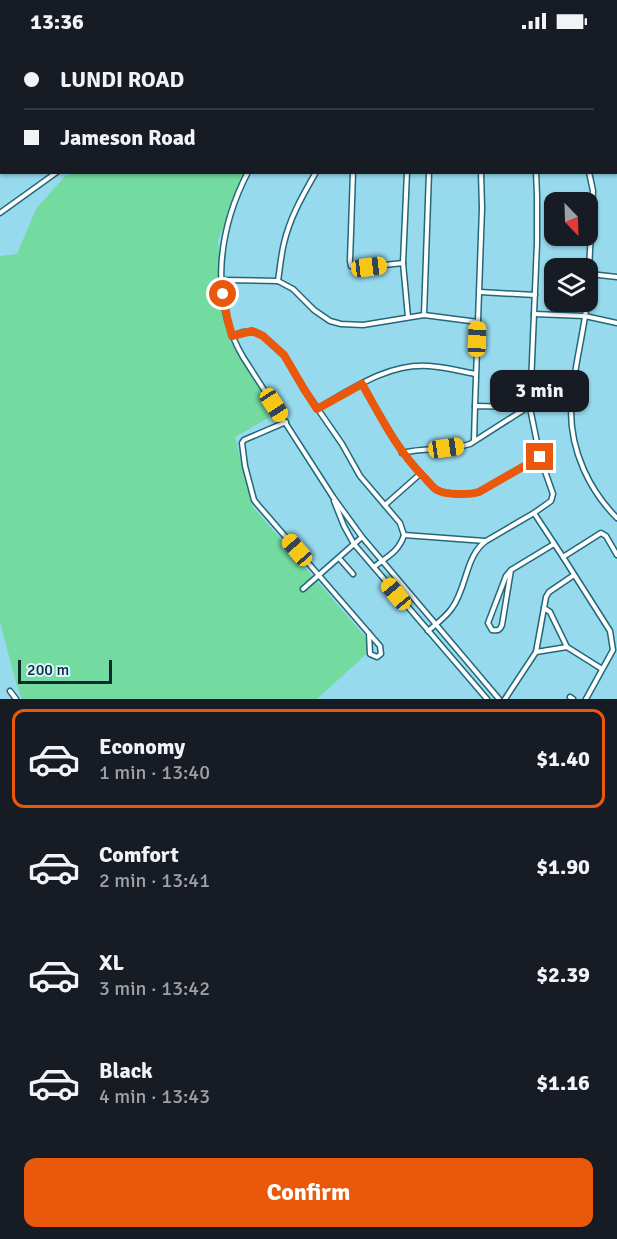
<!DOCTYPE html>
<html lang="en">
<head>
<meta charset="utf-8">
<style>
  :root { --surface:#171b24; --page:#20242c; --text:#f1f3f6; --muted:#9ea1a6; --line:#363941; --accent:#ea580c }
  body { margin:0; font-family:Signika,sans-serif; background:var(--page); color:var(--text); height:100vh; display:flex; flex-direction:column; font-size:22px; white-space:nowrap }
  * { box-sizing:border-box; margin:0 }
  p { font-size:20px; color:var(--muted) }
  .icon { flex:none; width:33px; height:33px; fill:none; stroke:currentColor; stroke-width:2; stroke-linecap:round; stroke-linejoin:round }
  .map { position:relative; height:657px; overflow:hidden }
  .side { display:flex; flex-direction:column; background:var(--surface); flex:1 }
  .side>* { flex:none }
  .banner { position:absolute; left:0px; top:0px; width:618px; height:132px; box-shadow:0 2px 4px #0004; display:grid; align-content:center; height:132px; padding:0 24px; background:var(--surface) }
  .needle { width:39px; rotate:157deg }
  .controls { position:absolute; left:544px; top:150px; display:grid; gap:12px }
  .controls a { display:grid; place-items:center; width:54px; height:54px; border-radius:12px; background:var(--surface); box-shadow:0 2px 4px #0004; font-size:30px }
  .scale { position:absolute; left:18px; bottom:15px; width:94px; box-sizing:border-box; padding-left:6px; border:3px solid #0c2830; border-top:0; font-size:16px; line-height:21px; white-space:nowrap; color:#0c2830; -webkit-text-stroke:4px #d5f5ff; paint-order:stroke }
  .end { position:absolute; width:27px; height:27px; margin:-14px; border:8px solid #ea580c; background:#fff; box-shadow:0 0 0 3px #fff }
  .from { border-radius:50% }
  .bubble { position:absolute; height:42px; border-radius:12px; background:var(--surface); box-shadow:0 2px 4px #0004; font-size:20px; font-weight:700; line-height:42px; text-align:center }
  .car { position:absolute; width:18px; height:36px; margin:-18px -9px; border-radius:8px; box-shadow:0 0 4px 2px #0007; background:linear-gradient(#f5c518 24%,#345 0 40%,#f5c518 0 76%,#345 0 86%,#f5c518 0) }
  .banner b { display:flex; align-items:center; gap:21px; height:57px; font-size:22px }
  .banner b+b { border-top:2px solid var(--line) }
  .banner i { width:15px; height:15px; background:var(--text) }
  ul { padding:10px 0 0; list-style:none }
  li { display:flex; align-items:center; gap:18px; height:99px; margin:0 12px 9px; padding:0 12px; border:3px solid transparent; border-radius:12px }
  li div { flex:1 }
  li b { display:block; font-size:22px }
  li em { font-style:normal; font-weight:700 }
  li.on { border-color:var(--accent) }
  li>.icon { width:54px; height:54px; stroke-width:1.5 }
  .button { display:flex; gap:12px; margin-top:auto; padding:12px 24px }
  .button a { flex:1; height:69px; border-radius:12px; background:var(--accent); color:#fff; font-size:24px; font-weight:700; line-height:69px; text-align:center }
  .status { display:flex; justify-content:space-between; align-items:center; height:42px; padding:0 30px; background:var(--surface); direction:ltr }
  .status svg { height:16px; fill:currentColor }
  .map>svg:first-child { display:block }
  .green { fill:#73daa0 }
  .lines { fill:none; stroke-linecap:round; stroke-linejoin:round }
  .minor-casing { stroke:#23687a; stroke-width:7 }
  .minor { stroke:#fff; stroke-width:4 }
  .route { stroke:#ea580c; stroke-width:8 }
</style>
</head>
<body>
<div class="status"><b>13:36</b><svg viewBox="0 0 49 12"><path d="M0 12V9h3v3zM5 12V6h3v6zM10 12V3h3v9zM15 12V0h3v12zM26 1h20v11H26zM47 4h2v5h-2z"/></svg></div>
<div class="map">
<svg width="617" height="657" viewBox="0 0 617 657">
  <rect width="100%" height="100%" fill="#97daee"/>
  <path class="green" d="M242,130L245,132L218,198L223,266L231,300L275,372L235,395L253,465L374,605L317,657H22L16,641L0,580V214L17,212L36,167L65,134L73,131Z"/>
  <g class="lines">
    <defs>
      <g id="minor">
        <path d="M62,0V2"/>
        <path d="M155,0L158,2"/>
        <path d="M548,0V2"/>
        <path d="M162,2L163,0"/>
        <path d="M231,2L232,0"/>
        <path d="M325,2L329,0L332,2"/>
        <path d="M0,21L2,31"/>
        <path d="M616,41L617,42"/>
        <path d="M0,95L2,94"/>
        <path d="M248,130C218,188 209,257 243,315L333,455L362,495L499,657"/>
        <path d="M353,130L350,219L351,224L356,226L403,221"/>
        <path d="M407,130L403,221L408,275"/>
        <path d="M0,171L57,130"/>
        <path d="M590,232L617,235"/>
        <path d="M222,238L278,239L293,247L314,268L330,279L341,282L363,283L424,273L478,280"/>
        <path d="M278,239C280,226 281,213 284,201C290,175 303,153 316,130"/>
        <path d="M588,248L593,149L589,130"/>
        <path d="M480,250L535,253"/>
        <path d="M587,260C583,296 572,332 571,369C571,409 589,448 617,476"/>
        <path d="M534,272L585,274L617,281"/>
        <path d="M424,273L429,130"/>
        <path d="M232,294L243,290H256L263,294L284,313L304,347L342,402L360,434L400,481L404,493"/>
        <path d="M362,342C381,375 397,407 424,435C428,439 432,445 437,448C446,453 469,453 479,450L540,415"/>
        <path d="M475,364L482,166L481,130"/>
        <path d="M317,367C352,347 388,321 429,324C445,325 460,329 475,332"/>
        <path d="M286,380L244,398L242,401L245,424L254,458L258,463L380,604L381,612L377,615L370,612L369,591"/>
        <path d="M474,399L475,364L526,365"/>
        <path d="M402,411C425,405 448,409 470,402L528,365"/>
        <path d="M334,459L344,484L354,502L487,657"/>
        <path d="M385,463L420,432"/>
        <path d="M534,471L551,459L553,452L540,415L530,366L537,201V154L536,130"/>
        <path d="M339,516L353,532"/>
        <path d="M374,525C386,515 399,510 404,493L485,499"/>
        <path d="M511,528L502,583C500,588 498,589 492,588L488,581L506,534L511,528L554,502"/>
        <path d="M574,533L549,550L546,555L544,566L550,570L567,605L602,627"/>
        <path d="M303,547L362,495"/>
        <path d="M544,566L536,610L567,605"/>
        <path d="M428,589C436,582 446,575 452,566C467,546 465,514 486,499L534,471L563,515"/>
        <path d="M10,649L16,657"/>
        <path d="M570,655L573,657"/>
        <path d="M505,657L536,610"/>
        <path d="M586,657L613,608L610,589L563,515L601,491L606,494L617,513"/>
      </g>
    </defs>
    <use href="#minor" class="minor-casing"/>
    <use href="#minor" class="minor"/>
  </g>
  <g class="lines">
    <path class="route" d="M223,252L227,275L232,294L252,289L263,294L284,313L304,347L317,367L362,342C381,375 396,407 424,435C428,439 432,445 437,448C446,453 469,453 479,450L540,415"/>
  </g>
</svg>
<div class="controls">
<a><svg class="needle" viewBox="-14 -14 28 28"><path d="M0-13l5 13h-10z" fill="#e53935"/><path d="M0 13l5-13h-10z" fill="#9ea1a6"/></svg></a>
<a><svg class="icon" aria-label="layers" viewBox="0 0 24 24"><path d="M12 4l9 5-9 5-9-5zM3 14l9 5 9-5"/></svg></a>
</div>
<div class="scale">200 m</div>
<i class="end from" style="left:223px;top:252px"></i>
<i class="end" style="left:540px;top:415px"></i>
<div class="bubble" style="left:490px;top:328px;width:99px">3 min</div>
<i class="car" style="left:369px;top:225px;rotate:83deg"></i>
<i class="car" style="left:477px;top:297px;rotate:2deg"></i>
<i class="car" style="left:274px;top:363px;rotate:147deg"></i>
<i class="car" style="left:446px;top:406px;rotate:82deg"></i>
<i class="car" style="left:297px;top:508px;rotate:319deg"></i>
<i class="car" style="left:396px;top:552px;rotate:320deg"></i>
<div class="banner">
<b><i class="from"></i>LUNDI ROAD</b>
<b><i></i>Jameson Road</b>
</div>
</div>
<section class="side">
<ul>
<li class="on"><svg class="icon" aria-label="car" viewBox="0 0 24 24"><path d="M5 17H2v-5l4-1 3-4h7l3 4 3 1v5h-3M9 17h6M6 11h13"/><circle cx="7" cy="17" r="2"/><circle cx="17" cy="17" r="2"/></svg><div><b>Economy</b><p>1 min · 13:40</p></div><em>$1.40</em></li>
<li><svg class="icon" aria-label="car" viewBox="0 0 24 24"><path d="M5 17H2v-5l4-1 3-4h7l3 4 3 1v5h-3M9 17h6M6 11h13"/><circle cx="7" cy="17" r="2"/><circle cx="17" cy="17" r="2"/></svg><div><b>Comfort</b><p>2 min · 13:41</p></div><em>$1.90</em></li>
<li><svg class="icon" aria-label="car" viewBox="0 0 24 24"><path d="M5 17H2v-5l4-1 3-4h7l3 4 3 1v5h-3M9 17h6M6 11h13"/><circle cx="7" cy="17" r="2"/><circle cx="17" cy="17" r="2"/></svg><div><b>XL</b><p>3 min · 13:42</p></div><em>$2.39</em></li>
<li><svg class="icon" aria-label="car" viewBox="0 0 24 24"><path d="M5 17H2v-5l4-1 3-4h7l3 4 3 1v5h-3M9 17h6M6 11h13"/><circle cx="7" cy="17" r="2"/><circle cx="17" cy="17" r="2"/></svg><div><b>Black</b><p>4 min · 13:43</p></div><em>$1.16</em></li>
</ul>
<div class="button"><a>Confirm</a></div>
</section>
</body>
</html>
